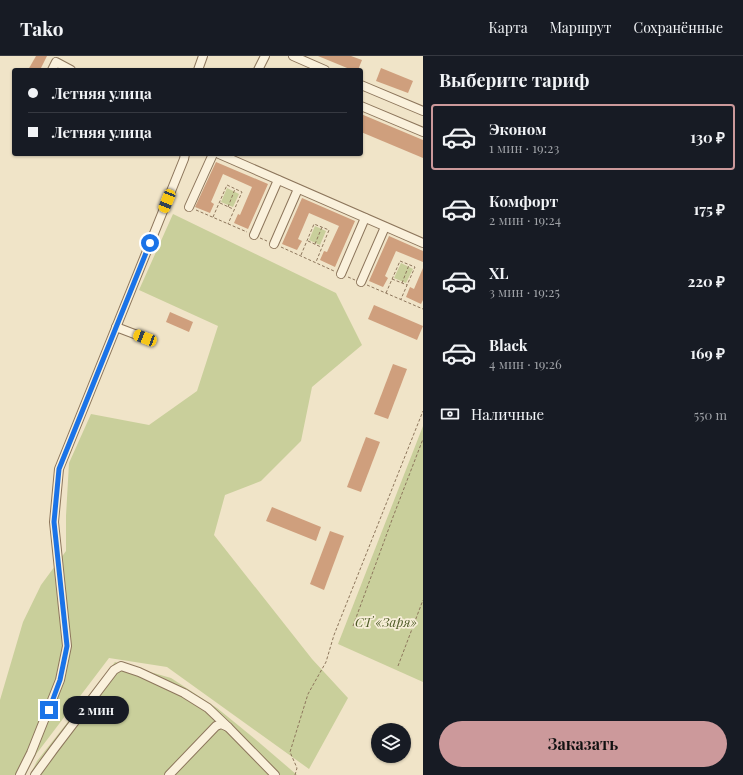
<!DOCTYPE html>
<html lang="ru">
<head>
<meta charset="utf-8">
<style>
  :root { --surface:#171b24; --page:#242831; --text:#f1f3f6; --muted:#9ea1a6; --line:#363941; --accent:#cc999b }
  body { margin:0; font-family:"Playfair Display",serif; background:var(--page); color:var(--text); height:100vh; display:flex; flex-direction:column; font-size:15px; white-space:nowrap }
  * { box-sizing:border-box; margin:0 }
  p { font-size:13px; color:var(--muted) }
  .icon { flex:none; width:22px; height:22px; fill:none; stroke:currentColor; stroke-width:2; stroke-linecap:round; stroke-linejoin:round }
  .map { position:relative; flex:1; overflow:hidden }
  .panel { display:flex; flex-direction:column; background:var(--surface); width:320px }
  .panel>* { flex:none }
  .hud { position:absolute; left:12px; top:12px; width:351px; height:88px; border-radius:4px; box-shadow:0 1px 3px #0004; display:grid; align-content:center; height:88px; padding:0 16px; background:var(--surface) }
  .fabs { position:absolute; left:371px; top:667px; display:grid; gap:8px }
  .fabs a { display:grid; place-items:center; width:40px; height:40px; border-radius:50%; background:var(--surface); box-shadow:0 1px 3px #0004; font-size:20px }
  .end { position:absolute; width:18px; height:18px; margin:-9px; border:5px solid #1a73e8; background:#fff; box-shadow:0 0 0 2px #fff }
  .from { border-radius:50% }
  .bubble { position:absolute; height:28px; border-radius:14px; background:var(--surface); box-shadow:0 1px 3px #0004; font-size:13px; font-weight:700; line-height:28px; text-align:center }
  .car { position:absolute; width:12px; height:24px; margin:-12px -6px; border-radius:5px; box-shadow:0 0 3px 1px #0007; background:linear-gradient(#f5c518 24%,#345 0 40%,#f5c518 0 76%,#345 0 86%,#f5c518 0) }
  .hud b { display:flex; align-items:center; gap:14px; height:38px; font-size:15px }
  .hud b+b { border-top:1px solid var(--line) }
  .hud i { width:10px; height:10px; background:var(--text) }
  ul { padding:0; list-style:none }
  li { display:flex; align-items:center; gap:12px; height:66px; margin:0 8px 6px; padding:0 8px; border:2px solid transparent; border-radius:4px }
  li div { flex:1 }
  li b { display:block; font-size:15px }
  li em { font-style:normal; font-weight:700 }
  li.on { border-color:var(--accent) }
  li>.icon { width:36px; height:36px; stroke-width:1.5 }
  h2 { padding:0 16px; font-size:18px; line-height:48px }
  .pay { display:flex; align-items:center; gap:10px; height:44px; padding:0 16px; font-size:15px }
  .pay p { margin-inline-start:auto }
  .cta { display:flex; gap:8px; margin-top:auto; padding:8px 16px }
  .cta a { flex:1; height:46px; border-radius:24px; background:var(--accent); color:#111; font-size:16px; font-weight:700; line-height:46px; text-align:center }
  header { display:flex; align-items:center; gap:24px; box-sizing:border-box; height:56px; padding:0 20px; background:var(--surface); border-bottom:1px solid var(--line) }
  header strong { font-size:19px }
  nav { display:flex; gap:22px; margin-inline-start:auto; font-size:14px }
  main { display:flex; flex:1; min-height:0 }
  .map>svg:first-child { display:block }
  .green { fill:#c9cf9b }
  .building { fill:#cf9f7d }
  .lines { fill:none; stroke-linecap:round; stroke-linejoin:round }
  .minor-casing { stroke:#8d765c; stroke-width:10 }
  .path { stroke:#8d765c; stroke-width:1; stroke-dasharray:3 2; stroke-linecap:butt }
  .minor { stroke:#faf1dc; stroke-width:8 }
  .route { stroke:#1a73e8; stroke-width:5 }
  .labels { text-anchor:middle; stroke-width:3.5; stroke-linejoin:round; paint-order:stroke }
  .park-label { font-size:13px; font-style:italic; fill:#4d5a26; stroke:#f7eed8 }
</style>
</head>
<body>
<header>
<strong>Tako</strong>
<nav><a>Карта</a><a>Маршрут</a><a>Сохранённые</a></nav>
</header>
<main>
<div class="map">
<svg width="423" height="719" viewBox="0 0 423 719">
  <rect width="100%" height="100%" fill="#f0e4c8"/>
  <g class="green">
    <path d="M227,132L239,138L233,151L221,146Z"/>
    <path d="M173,158L336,237L362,289L312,331L301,385L261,425L225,439L214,479L312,603L348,642L309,713L167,611L109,602L37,697L23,719H0V644L23,566L41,529L66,495V460L69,407L91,358L149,369L197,335L218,270L139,234Z"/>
    <path d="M315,170L326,175L320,189L309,184Z"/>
    <path d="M401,207L413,213L406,227L394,222Z"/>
    <path d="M423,370V626L338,588Z"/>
    <path d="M115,606L171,622L217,652L255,683L297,719H30L37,705Z"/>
  </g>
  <g class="building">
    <path d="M36,0H47L40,14H28Z"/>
    <path d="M318,0H351L362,4L358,14H352Z"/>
    <path d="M381,12L413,25L408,37L376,25Z"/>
    <path d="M361,58L423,84V102L361,76Z"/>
    <path d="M216,106L268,128L248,173L234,167L238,158L240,159L252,131L223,118L211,146L214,148L210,157L195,151Z"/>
    <path d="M302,142L355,165L335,211L320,204L324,195L327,196L339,170L309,157L298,183L302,185L297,194L282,188Z"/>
    <path d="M389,180L423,195V206L396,195L385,220L388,222L383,231L369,225Z"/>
    <path d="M423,212V244L421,248L406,241L410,231L414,233Z"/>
    <path d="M374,249L423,270L417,284L368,263Z"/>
    <path d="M170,256L193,266L189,276L166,266Z"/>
    <path d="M393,308L407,313L388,363L374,358Z"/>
    <path d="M366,381L380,386L361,436L347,431Z"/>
    <path d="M272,451L321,471L316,485L266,465Z"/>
    <path d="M330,475L344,480L324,534L310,528Z"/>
  </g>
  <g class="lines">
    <defs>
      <g id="minor">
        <path d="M293,0L325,14"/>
        <path d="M52,14L56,6L71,14"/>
        <path d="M198,14L203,0"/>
        <path d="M258,14L265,0"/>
        <path d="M361,29L423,55"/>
        <path d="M361,50L423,76"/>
        <path d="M219,98L423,187"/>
        <path d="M189,151L213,98"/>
        <path d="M254,179L278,124"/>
        <path d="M274,188L298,133"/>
        <path d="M341,218L365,162"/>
        <path d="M361,226L385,171"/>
        <path d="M116,271L145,282"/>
        <path d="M20,719L31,697L60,624L67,590L54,466L59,413L184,103L185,98"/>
        <path d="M35,719L54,693L114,614L121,610L139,616L184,637L208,652L228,671"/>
        <path d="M169,719L216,670L221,668L228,671L275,719"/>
      </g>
    </defs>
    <use href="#minor" class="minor-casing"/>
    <g class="path">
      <path d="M220,147L233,153"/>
      <path d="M228,151L235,133"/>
      <path d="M196,154L247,176"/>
      <path d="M213,161L227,129L242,136L228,168"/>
      <path d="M260,182L267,185"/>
      <path d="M308,185L321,191"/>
      <path d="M315,188L322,171"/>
      <path d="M281,191L334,215"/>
      <path d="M301,199L314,168L329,174L316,206"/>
      <path d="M348,221L355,224"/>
      <path d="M392,223L407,229"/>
      <path d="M402,227L409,209"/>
      <path d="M367,229L423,253"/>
      <path d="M386,237L400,205L415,211L401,243"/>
      <path d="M353,570L393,461L423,383"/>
      <path d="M398,610L423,544"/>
      <path d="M295,719L297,712L290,696L308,638L326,606L334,579L423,355"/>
    </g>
    <use href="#minor" class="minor"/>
  </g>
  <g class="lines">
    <path class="route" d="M49,654L60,624L67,590L54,466L59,413L150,187"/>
  </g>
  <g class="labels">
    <g class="park-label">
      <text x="386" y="571">СТ «Заря»</text>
    </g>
  </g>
</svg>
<div class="fabs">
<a><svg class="icon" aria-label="layers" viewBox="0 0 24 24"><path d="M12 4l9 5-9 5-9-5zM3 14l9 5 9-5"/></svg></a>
</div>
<i class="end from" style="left:150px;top:187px"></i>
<i class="end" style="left:49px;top:654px"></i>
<div class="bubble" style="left:63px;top:640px;width:66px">2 мин</div>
<i class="car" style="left:167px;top:145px;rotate:202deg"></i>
<i class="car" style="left:145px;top:282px;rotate:291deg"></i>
<div class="hud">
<b><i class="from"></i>Летняя улица</b>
<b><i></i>Летняя улица</b>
</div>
</div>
<section class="panel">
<h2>Выберите тариф</h2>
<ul>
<li class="on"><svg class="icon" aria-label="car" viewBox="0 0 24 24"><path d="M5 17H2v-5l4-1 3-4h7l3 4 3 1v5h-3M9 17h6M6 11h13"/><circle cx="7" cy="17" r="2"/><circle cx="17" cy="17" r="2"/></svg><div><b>Эконом</b><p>1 мин · 19:23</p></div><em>130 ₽</em></li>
<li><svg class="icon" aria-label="car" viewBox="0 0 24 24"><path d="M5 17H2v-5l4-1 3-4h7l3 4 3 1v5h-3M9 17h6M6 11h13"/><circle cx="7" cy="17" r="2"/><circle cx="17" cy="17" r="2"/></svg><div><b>Комфорт</b><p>2 мин · 19:24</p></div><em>175 ₽</em></li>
<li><svg class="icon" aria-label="car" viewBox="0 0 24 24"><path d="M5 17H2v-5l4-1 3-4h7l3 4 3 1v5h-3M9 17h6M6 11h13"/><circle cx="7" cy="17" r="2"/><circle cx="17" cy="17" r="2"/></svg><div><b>XL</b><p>3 мин · 19:25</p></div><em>220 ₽</em></li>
<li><svg class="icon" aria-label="car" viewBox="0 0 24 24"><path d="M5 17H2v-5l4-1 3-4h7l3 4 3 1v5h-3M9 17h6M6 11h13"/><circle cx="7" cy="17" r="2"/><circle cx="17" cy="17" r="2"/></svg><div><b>Black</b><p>4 мин · 19:26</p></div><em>169 ₽</em></li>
</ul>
<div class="pay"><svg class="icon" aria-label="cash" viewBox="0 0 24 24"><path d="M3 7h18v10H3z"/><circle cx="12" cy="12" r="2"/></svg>Наличные<p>550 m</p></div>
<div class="cta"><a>Заказать</a></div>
</section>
</main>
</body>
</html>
